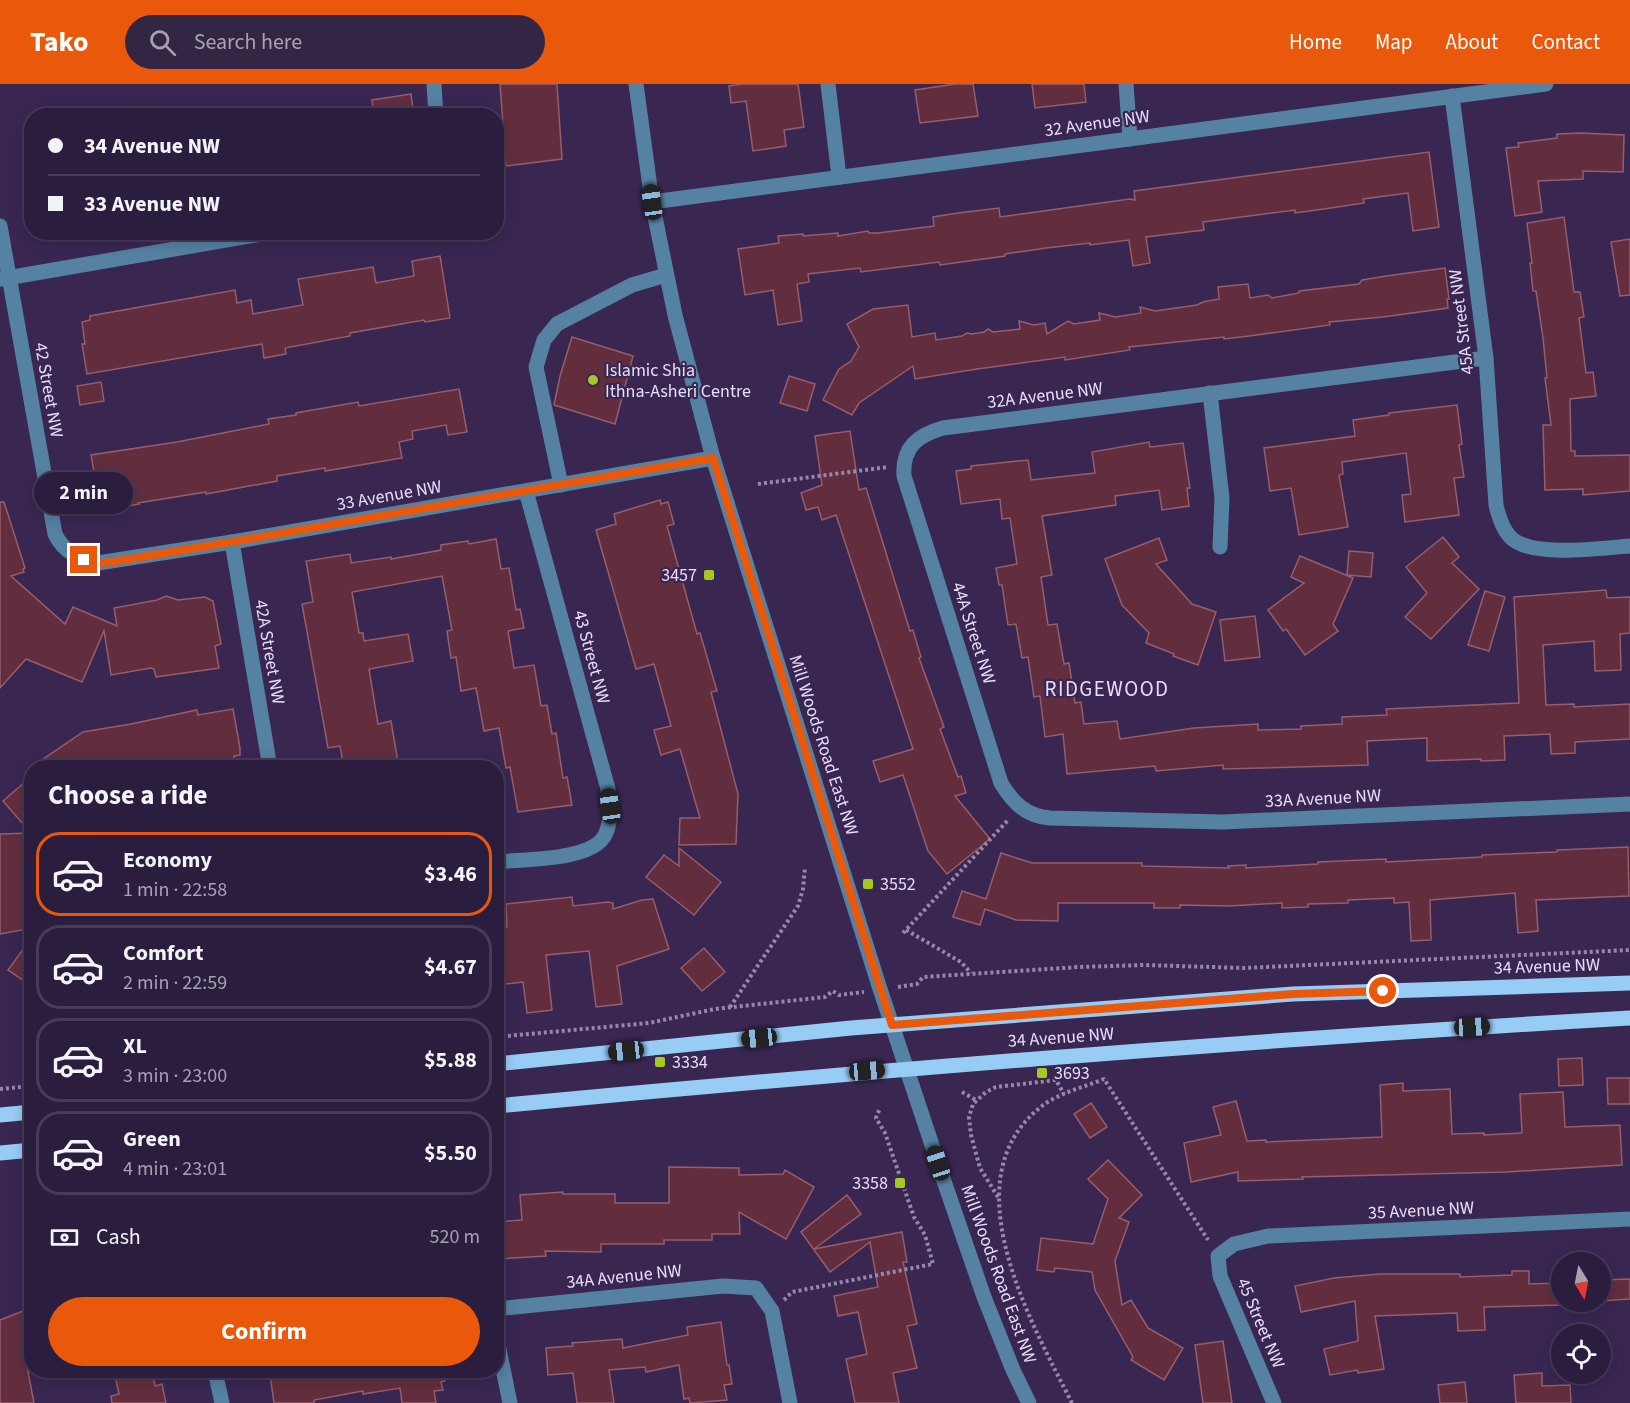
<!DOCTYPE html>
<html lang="en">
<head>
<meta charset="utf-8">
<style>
  :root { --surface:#2b1d3e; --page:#332645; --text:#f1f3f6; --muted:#a6a2b0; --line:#473b58; --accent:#ea580c }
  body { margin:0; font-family:"Source Sans 3",sans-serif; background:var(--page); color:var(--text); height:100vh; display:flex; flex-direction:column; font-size:22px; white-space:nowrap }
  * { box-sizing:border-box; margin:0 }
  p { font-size:20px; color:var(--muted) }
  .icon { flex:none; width:33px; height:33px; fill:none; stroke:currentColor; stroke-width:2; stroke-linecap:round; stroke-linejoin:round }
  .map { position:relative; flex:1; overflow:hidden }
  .side { position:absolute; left:24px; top:676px; width:480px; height:618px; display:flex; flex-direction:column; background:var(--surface); border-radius:24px; box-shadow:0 3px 15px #0003,0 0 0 2px var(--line) }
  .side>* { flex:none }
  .hud { position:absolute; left:24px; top:24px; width:480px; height:132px; border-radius:24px; box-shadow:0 3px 15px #0003,0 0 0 2px var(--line); display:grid; align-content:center; height:132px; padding:0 24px; background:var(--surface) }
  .needle { width:39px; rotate:170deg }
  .controls { position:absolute; left:1551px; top:1168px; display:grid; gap:12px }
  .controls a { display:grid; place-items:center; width:60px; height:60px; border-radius:50%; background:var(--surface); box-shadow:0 3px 15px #0003,0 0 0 2px var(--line); font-size:30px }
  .end { position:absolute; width:27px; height:27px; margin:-14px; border:8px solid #ea580c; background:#fff; box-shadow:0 0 0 3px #fff }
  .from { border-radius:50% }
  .bubble { position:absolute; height:42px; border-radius:21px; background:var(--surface); box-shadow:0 3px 15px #0003,0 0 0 2px var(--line); font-size:20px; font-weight:700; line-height:42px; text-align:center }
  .car { position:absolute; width:18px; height:36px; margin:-18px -9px; border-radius:8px; box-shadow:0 0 4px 2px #0007; background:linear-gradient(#222 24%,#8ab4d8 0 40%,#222 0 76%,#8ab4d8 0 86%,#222 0) }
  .hud b { display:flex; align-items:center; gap:21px; height:57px; font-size:22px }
  .hud b+b { border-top:2px solid var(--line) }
  .hud i { width:15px; height:15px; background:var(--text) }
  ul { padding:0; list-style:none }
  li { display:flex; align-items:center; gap:18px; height:84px; margin:0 12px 9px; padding:0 12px; border:3px solid var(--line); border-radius:24px }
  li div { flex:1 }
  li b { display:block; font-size:22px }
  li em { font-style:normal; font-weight:700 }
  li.on { border-color:var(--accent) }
  li>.icon { width:54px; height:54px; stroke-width:1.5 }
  h2 { padding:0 24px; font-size:27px; line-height:72px }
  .pay { display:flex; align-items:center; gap:15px; height:66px; padding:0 24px; font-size:22px }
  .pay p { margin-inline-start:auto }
  .primary-button { display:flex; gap:12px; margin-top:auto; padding:12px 24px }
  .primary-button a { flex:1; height:69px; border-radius:36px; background:var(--accent); color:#fff; font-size:24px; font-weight:700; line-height:69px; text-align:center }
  header { display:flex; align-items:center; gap:36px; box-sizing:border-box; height:84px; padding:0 30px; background:var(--accent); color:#fff }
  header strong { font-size:28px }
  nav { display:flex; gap:33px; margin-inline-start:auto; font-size:21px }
  .search { width:420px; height:54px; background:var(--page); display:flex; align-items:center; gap:15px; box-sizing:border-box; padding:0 21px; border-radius:33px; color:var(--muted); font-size:22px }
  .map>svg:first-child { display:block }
  .building { fill:#622e3e; stroke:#965d6d; stroke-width:1.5 }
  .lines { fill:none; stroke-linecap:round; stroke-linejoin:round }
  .path { stroke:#9688aa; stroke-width:4; stroke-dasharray:3 3; stroke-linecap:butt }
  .minor { stroke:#5581a2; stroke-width:15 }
  .major { stroke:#97ccf5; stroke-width:15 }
  .route { stroke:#ea580c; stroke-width:8 }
  .poi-dot { fill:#a5c823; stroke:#392752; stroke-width:2 }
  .labels { text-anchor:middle; stroke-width:4.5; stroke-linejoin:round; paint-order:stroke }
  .street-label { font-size:18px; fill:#e7ddf8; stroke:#392752 }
  .poi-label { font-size:18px; fill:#e7ddf8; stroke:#392752; text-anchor:start }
  .quarter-label { font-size:21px; letter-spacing:1.5px; fill:#e7ddf8; stroke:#392752 }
</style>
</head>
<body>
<header>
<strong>Tako</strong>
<div class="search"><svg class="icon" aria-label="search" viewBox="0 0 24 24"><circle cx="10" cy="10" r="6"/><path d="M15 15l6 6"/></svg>Search here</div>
<nav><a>Home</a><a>Map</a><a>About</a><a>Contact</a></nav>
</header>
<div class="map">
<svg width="1630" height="1319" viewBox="0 0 1630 1319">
  <rect width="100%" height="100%" fill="#392752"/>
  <g class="building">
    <path d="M500,0H557L562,75L506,82Z"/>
    <path d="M742,0H798L804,43L784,46L786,62L753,67L746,17L731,19L729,2Z"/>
    <path d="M955,0H973L978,32L920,39L915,6Z"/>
    <path d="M1032,0H1084L1086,18L1035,24Z"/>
    <path d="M411,10L414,32H374L372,16Z"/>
    <path d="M1581,49L1624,51L1623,88L1583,87V95L1538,97L1542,128L1515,132L1506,64L1519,63L1518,59L1557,54V50Z"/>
    <path d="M1429,68L1439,143L1413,147L1408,109L1363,115L1364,119L1324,125L1295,129V126L1203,138L1204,146L1146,153L1150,179L1133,182L1129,156L1090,161V159L1046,164L1005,170V172L940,181L939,178L861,188L860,184L808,190L809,198L797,200L802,237L778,241L773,206L745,211L738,165L779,159L778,152L803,150V152L838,149V152L868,147L869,149H878L934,142L933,133L958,129L999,124L1000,133L1130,115L1135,116L1134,107Z"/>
    <path d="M1564,133L1574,208H1580L1584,233L1579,234L1586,289L1593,288L1596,312L1570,315L1571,367H1575V372L1630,371V407L1583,411V405L1545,406L1543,341H1551L1545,294H1547L1543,254L1536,207H1533L1530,179H1532L1527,139Z"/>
    <path d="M1630,155V211L1620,212L1611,158Z"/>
    <path d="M440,172L450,234L425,238L424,236L350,249V252L285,264L286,270L264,274L262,260L87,290L82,260H85L82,238L90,236V232L235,206L237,219L251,216L253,230L303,221L298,195L373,183L376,199L414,192L412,177Z"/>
    <path d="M1445,184L1449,215H1447L1448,224L1383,233L1329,238L1330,241L1249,252L1224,255V253L1129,263L1130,266L1065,276V273L977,285L915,295L913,282L859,319L852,331L823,316L839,285L851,277L859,263L847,240L873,225L908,221L912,253L935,249L936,256L962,252L967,249L972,250L984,248L988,245L993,248L1020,245L1019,237L1034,241L1045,239L1047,250L1068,237L1074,240L1100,236L1099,229L1116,233L1141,229L1140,223L1155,227L1197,221L1203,218L1219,215L1218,203L1248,200L1250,214L1268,211L1272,214L1299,209V207L1359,200L1362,196L1386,192Z"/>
    <path d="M572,253L633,272L615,340L554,321L560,292Z"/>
    <path d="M789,292L815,300L807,327L780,319Z"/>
    <path d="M101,298L104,317L80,321L77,302Z"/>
    <path d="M459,305L467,348L448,351L446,341L412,347L413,355L399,358L402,374L325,387V384L277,392V397L206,410V408L138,419L139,420L114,425L110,404L97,406L91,371L177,358L269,340L268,335L296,331V329L358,318L359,322Z"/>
    <path d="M1457,321L1462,360L1459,361L1464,393L1454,394L1459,431L1405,438L1402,411L1411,410L1406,369L1342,378L1343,390L1339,391L1348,443L1299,451L1291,404L1270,407L1264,364L1355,352L1353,336L1389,331V329Z"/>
    <path d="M850,347L859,406L866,404L910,547L913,546L921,573L919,574L944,643L940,645L958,693L961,692L966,709L955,712L990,755L947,790L928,767L903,691L880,698L873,677L913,665L836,431L822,436L818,423L806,426L801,409L822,401L815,352Z"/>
    <path d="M1149,358L1150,363L1183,359L1190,404H1187L1189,422L1162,426L1159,406L1115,412L1116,421L1042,432L1052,491L1041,493L1048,541L1057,540L1064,580L1069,579L1075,619L1081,618L1084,640L1117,637L1120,655L1194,644L1258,640V646L1301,645V642L1342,640V633L1387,631L1386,625L1519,619L1514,513L1606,506L1607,514L1630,513V549L1620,550L1621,586L1595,587L1594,557L1543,561L1546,621L1574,620V623L1630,620V655L1575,658V669L1551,670L1550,650L1504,652L1505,676L1481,677V675L1427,677V654L1367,657L1368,681L1223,685V681L1156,687L1155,682L1067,690L1063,650L1045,653L1040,612L1034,613L1028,573L1022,574L1016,540L1008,541L1002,501H999L996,484L1017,480L1010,434L1002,435L1000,415L961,420L956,387L971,385V382L1028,376L1031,396L1095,389L1092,368Z"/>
    <path d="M660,416L661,420L668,418L674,440L667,442L697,550L700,549L717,607L711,608L738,710L736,760L679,761L680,734H700L680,665L661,671L654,646L671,642L654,580L636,585L596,446L616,440L614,430Z"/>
    <path d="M0,418H4L25,484L23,485L24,488L11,492L65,540L73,523L117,542L114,524L157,516L166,512L178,516L205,513L213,517L221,560L215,562L219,584L156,593L154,585L151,584L111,591L104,547L82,598L26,575L0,604Z"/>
    <path d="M1443,453L1459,473L1452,479L1479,505L1431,555L1405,533L1427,509L1406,483Z"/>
    <path d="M1159,454L1167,476L1156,480L1192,520L1216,528L1198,581L1173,572L1174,570L1146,559L1149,549L1122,521L1105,475Z"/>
    <path d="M496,455L501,485L509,484L516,526L520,525L524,544L508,547L514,584L534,581L541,622L547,621L552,650L556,649L563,694L567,693L572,721L518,728L510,683L506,684L499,644L484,647L476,604L461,607L456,573L451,574L447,547L452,546L442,492L352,508L359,549H363L364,557L408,550L413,577L369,585L378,640L391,637L399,684H344L340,662L328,664L302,520L313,518L306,477L350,470L351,479L391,473V475L441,466V461L468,457L469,460Z"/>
    <path d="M1349,467L1373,469L1371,493L1347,491Z"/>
    <path d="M1300,472L1353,494L1333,540L1338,547L1305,571L1286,545L1283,547L1268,526L1304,499L1291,493Z"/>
    <path d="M1485,507L1505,513L1489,567L1468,561Z"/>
    <path d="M1255,532L1260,573L1225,577L1220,536Z"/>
    <path d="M233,625L240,664V671L234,672V684H30L83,648L131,640L197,626L198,631Z"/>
    <path d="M32,692V844L0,850V750L31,749L3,717Z"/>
    <path d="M1628,763L1629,812L1536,816L1538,847L1518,849L1515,809L1430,816L1431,856L1411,857L1409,818L1394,819V814L1348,816V819L1308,820V823L1282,824V819L1229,822L1180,821V824H1154V819H1058V837L1016,836L985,825L980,841L953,833L962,807L986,815L1001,769L1032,779H1142V782L1229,784L1228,782L1246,781V784L1318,780V778L1386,775V778L1482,773V771L1557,768V766Z"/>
    <path d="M679,764L721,798L694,831L646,793L664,771L679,782Z"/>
    <path d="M572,813L573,822L608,818L613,819V825L642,816L653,815L669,865L617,882L622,920L596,923L589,867L546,871L552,926L527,929L523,898L496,901V844L507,843L506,820Z"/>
    <path d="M32,853V902L8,886Z"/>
    <path d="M704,864L725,888L702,907L681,884Z"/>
    <path d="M1582,974L1583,1001L1559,1002L1558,975Z"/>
    <path d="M1607,994H1630V1020H1608Z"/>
    <path d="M1403,999V1007L1450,1005L1452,1050L1484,1049V1051L1522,1049L1520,1010L1563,1008L1565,1043L1620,1041L1622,1081L1506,1088L1302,1093L1303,1095L1238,1097V1088L1191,1098L1184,1059L1221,1051L1213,1023L1236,1017L1247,1057L1266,1056V1058L1382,1053L1380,1001Z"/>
    <path d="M1091,1019L1107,1043L1090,1054L1074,1030Z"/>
    <path d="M1108,1076L1142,1111L1119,1134L1129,1138L1115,1177L1122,1221L1131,1216L1148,1244L1183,1264L1164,1296L1131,1276L1133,1273L1095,1206L1092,1188L1055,1184L1054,1188L1037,1186L1041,1154L1093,1160L1108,1115L1088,1095Z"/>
    <path d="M669,1083L739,1084V1091L783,1090L785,1086L814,1103L786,1155L739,1128L740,1150H712V1156H664V1160H601V1168L545,1167L546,1172L496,1175V1138L522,1136L520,1111L563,1108V1110H615V1119H669Z"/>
    <path d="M847,1111L861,1130L814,1165L902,1148L907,1178H903L917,1240L907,1242L917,1284L893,1289L899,1319H855L846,1275L867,1270L858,1228L838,1232L834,1212L878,1203L870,1158L830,1188L801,1148Z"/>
    <path d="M1512,1187H1529V1200L1562,1199V1221L1484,1223L1485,1246L1458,1247L1457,1229L1375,1232L1384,1285L1358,1289L1357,1286L1330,1291L1324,1265L1358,1257L1355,1217L1301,1228L1295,1202L1334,1194L1380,1190H1460V1193L1512,1191Z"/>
    <path d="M1630,1195V1215L1600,1217V1196Z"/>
    <path d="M23,1227L32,1251V1264L24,1267L34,1319H0V1236Z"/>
    <path d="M721,1238L727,1281H729L732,1300L724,1301L727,1316L690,1319L689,1314L684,1315L679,1281L646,1288L645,1283L609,1286L614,1319H577L573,1289L548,1291L546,1264L573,1262L572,1259L622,1255L623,1264L688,1251L687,1243Z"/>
    <path d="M1223,1257L1232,1319H1203L1195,1261Z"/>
    <path d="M114,1287H152L155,1302L162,1300L166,1319H112L111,1312L119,1310Z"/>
    <path d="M298,1287H444L445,1297L441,1298L443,1306L434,1307L436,1319H402L400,1304L363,1310V1307L314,1316V1319H274L270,1291Z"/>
    <path d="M1542,1289V1302L1570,1301L1571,1319H1516L1514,1291Z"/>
    <path d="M1465,1298L1467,1319H1440L1438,1301Z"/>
  </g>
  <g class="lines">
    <g class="path">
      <path d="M758,400L888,383"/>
      <path d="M906,846L961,878L971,889"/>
      <path d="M903,849L1009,735"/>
      <path d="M898,903L917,900L923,893L1079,883L1144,881L1245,884L1630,866"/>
      <path d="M730,923L798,822L803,805L805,783"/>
      <path d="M496,953L649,939L715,925L825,913L833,907L839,911L864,908"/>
      <path d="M0,1005L32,1002"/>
      <path d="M962,1008L976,1016"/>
      <path d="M998,1113L980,1084L971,1051L969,1033L973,1020L986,1008L996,1003L1056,996L1064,1010"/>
      <path d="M784,1216L792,1208L933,1180L925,1151L914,1133L885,1049L876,1034L880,1024"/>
      <path d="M1072,1319C1032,1240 948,1094 1042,1022C1059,1009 1084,1003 1104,995L1208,1156"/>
    </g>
    <g class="minor">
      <path d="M434,0L436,32"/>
      <path d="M636,0L652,118L675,231L713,374L880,905L945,1100L984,1213L1013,1286L1029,1319"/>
      <path d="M828,0L839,93"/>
      <path d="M1126,0L1130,55"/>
      <path d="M1452,12L1486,274L1496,421C1499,434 1504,450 1515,457C1540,473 1601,464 1630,462"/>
      <path d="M652,118L1546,0"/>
      <path d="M0,142L55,450C64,469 79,474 98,479L232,458L713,374"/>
      <path d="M1,195L273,148"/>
      <path d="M1486,274L943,344C918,351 902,363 904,392L1001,699C1013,719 1026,732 1050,734L1223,738L1630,720"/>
      <path d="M1210,309L1222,414L1220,463"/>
      <path d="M561,401L536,283L544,256L557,240L632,201L666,191"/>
      <path d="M232,458L270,684"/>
      <path d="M496,778C523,775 592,777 605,751C612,737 610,720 608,705L526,407"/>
      <path d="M496,1225L723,1202L756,1204L772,1227L790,1319"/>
      <path d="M496,1251L510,1319"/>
      <path d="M215,1287L222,1319"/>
      <path d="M1274,1319L1220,1192L1218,1172L1234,1160L1268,1152L1630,1135"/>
    </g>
    <g class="major">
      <path d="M496,980L851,944L1293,910L1630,899"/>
      <path d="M496,1022C874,986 1252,956 1630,934"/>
      <path d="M0,1031L32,1028"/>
      <path d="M0,1069L32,1066"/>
    </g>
  </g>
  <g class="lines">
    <path class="route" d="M84,476L98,479L111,478L254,454L713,374L892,941L1293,910L1383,907"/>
  </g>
  <g class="poi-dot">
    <circle cx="593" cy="296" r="6"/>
    <rect x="703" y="485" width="12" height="12" rx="3"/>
    <rect x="862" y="794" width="12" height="12" rx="3"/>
    <rect x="654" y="972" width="12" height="12" rx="3"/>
    <rect x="1036" y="983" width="12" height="12" rx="3"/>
    <rect x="894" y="1093" width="12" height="12" rx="3"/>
  </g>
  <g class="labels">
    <g class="street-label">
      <text transform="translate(1097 39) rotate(-8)" y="6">32 Avenue NW</text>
      <text transform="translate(1461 238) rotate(-97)" y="6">45A Street NW</text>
      <text transform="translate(49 306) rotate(80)" y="6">42 Street NW</text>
      <text transform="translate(1045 311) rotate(-7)" y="6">32A Avenue NW</text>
      <text transform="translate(389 411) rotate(-10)" y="6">33 Avenue NW</text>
      <text transform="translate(974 549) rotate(72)" y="6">44A Street NW</text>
      <text transform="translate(270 568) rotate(80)" y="6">42A Street NW</text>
      <text transform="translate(592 573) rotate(75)" y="6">43 Street NW</text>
      <text transform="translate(824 661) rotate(72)" y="6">Mill Woods Road East NW</text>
      <text transform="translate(1323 714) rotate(-3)" y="6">33A Avenue NW</text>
      <text transform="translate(1547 882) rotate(-2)" y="6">34 Avenue NW</text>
      <text transform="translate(1061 953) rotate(-4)" y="6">34 Avenue NW</text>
      <text transform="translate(1421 1126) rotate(-3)" y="6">35 Avenue NW</text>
      <text transform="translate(999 1190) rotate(70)" y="6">Mill Woods Road East NW</text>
      <text transform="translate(624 1192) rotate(-6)" y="6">34A Avenue NW</text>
      <text transform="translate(1261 1239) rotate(67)" y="6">45 Street NW</text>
    </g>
    <g class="poi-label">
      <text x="605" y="292">Islamic Shia<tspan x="605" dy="21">Ithna-Asheri Centre</tspan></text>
      <text x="697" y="497" text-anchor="end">3457</text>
      <text x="880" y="806">3552</text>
      <text x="672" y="984">3334</text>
      <text x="1054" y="995">3693</text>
      <text x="888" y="1105" text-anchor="end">3358</text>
    </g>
    <g class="quarter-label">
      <text x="1107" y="612">RIDGEWOOD</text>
    </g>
  </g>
</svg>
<div class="controls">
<a><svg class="needle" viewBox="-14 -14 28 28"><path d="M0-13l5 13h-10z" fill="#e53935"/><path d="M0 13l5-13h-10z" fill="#a6a2b0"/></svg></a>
<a><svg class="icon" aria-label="locate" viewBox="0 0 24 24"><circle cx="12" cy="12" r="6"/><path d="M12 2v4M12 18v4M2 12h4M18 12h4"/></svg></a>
</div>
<i class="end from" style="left:1383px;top:907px"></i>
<i class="end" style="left:84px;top:476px"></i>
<div class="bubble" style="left:34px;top:388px;width:99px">2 min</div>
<i class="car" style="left:652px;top:118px;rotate:352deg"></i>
<i class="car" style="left:610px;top:722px;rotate:352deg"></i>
<i class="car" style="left:1472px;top:943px;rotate:87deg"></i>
<i class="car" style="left:759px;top:954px;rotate:264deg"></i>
<i class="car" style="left:626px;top:967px;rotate:264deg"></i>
<i class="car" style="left:867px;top:987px;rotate:85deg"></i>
<i class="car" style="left:938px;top:1079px;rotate:342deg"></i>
<div class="hud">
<b><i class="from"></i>34 Avenue NW</b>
<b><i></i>33 Avenue NW</b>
</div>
<section class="side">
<h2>Choose a ride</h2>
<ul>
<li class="on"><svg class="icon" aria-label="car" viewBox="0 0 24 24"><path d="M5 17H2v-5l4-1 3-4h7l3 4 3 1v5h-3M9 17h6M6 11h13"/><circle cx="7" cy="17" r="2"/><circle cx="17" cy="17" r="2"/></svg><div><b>Economy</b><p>1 min · 22:58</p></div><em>$3.46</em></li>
<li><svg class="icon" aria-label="car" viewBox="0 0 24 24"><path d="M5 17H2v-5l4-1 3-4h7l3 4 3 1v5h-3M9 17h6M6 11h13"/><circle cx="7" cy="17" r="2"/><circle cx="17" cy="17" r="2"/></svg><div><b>Comfort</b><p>2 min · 22:59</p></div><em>$4.67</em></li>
<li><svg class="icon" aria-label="car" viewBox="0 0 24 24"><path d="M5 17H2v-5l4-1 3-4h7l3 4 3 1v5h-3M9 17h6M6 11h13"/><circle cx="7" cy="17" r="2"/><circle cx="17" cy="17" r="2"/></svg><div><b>XL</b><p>3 min · 23:00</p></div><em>$5.88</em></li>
<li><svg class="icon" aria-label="car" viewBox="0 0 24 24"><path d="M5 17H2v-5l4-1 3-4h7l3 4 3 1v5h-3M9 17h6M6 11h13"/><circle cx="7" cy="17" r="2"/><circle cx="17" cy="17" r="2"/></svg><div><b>Green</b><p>4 min · 23:01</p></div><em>$5.50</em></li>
</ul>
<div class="pay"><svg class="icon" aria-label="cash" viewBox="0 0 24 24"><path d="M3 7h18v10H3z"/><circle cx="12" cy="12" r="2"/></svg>Cash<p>520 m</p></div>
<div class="primary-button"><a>Confirm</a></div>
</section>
</div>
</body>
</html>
